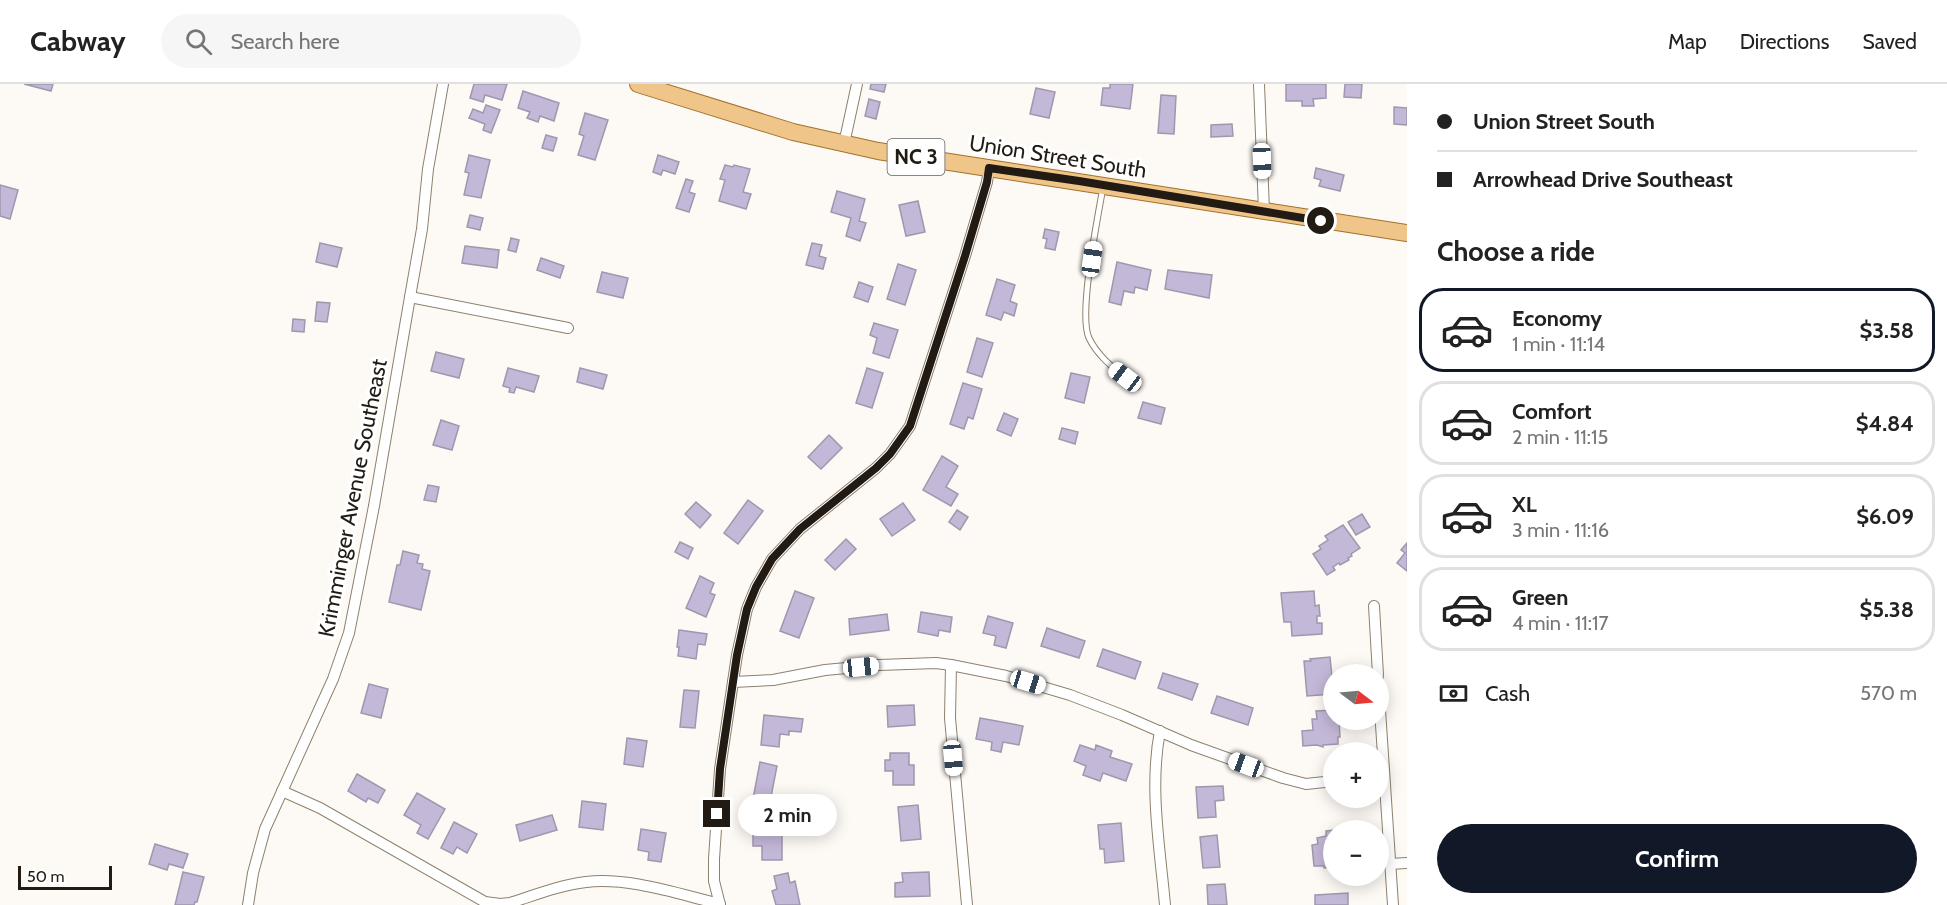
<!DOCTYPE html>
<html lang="en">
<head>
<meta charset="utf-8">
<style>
  :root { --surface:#fff; --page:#f6f6f6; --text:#222; --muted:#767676; --line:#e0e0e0; --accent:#111827 }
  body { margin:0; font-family:Cabin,sans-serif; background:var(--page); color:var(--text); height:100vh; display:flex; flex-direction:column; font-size:22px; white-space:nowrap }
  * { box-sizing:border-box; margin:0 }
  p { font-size:20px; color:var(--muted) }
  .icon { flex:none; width:33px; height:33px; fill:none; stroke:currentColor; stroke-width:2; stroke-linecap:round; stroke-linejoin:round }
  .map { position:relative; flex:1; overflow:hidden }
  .drawer { display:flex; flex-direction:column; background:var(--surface); width:540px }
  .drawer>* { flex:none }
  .guide { display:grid; align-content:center; height:132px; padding:0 30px; background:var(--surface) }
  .needle { width:39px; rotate:106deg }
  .controls { position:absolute; left:1323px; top:580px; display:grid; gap:12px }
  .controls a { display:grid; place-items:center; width:66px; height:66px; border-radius:50%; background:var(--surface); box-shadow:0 3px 15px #0003; font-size:30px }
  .scale { position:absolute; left:18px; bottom:15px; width:94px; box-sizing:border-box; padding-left:6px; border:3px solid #211b13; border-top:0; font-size:16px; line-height:21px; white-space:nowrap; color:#211b13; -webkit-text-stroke:4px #fff; paint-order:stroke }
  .end { position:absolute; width:27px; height:27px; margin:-14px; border:8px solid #211b13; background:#fff; box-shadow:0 0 0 3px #fff }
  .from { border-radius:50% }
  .bubble { position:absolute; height:42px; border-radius:21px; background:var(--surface); box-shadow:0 3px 15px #0003; font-size:20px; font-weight:700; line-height:42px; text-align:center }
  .car { position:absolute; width:18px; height:36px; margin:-18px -9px; border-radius:8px; box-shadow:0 0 4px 2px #0007; background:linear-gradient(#fff 24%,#345 0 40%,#fff 0 76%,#345 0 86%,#fff 0) }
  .guide b { display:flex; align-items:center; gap:21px; height:57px; font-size:22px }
  .guide b+b { border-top:2px solid var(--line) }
  .guide i { width:15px; height:15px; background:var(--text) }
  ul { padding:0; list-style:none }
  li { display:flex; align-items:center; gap:18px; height:84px; margin:0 12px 9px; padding:0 18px; border:3px solid var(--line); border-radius:24px }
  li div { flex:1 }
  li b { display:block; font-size:22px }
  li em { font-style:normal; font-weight:700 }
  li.on { border-color:var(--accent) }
  li>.icon { width:54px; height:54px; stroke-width:1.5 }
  h2 { padding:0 30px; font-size:27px; line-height:72px }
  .pay { display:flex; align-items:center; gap:15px; height:66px; padding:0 30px; font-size:22px }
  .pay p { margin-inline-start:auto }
  .cta { display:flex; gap:12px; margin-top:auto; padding:12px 30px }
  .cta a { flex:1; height:69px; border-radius:36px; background:var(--accent); color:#fff; font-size:24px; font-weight:700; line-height:69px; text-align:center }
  header { display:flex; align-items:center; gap:36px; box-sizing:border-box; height:84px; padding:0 30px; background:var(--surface); border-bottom:2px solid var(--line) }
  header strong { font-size:28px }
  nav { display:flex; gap:33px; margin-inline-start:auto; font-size:21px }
  .search { width:420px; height:54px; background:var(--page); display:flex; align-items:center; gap:15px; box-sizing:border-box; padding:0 21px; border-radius:33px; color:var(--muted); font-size:22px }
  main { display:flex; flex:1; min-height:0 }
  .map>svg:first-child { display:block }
  .building { fill:#c3b8d7; stroke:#9f97ae; stroke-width:1.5 }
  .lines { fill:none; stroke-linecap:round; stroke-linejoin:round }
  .service-casing { stroke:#8e806c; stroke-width:7 }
  .minor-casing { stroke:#8e806c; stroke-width:12 }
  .primary-casing { stroke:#a1712c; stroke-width:18 }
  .service { stroke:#fff; stroke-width:5 }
  .minor { stroke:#fff; stroke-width:10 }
  .primary { stroke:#f0c589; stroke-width:16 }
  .route { stroke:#211b13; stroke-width:8 }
  .labels { text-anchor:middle; stroke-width:6; stroke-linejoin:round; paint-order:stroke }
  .shield { fill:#fff; stroke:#645f5a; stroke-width:1.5 }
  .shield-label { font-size:21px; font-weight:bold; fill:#211b13 }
  .street-label { font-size:22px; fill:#211b13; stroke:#fff }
</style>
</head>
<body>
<header>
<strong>Cabway</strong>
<div class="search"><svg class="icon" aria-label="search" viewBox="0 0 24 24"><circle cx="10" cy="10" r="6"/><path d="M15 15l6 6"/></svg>Search here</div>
<nav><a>Map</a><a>Directions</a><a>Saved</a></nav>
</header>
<main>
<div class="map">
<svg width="1407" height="821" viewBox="0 0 1407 821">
  <rect width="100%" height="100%" fill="#fdfaf6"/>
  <g class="building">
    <path d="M24,0H53L51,7Z"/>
    <path d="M474,0H507L502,16L485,11L483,18L470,14Z"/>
    <path d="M871,0H886L884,8L870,5Z"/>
    <path d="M1110,0H1133L1130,25L1101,21L1103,4H1110Z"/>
    <path d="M1286,0H1326V14L1313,15L1314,22H1302V17H1286Z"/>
    <path d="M1345,0H1362L1361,14L1344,13Z"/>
    <path d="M1036,4L1055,8L1049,34L1030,30Z"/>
    <path d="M523,7L559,19L554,37L540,32L538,38L527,34L530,28L518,24Z"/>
    <path d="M1161,11L1176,12L1174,50L1158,49Z"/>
    <path d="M869,15L880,18L876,35L865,32Z"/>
    <path d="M486,21L500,26L491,49L483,46L485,40L469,34L473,25L483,29Z"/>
    <path d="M1394,23L1407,24V41L1394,40Z"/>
    <path d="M585,29L608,36L595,76L578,71L584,52L579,50Z"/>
    <path d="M1232,40L1233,52L1211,53V41Z"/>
    <path d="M546,51L557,54L553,67L542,64Z"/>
    <path d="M469,71L490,76L481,114L464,111L469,89L465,88Z"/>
    <path d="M658,71L679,78L675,90L663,86L661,91L653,88Z"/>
    <path d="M725,81L733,83L734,81L750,85L743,108L751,110L746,125L719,117L725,96L720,95Z"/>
    <path d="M1316,84L1344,91L1340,107L1319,102L1321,96L1314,94Z"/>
    <path d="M686,95L693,97L689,108L695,110L689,128L676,124Z"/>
    <path d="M0,101L18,106L10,135L0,132Z"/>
    <path d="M837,107L865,115L859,137L866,139L860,157L846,152L851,134L831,128Z"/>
    <path d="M918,117L925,148L906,152L899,121Z"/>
    <path d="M470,131L483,134L480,146L467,143Z"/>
    <path d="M1045,145L1059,148L1055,166L1045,164L1047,155L1043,154Z"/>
    <path d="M511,154L519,156L516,168L508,166Z"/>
    <path d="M320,159L342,164L337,183L316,178Z"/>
    <path d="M812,159L822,161L819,172L826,174L823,185L806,181Z"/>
    <path d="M465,162L499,166L497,184L462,179Z"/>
    <path d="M541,174L564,182L560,194L537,186Z"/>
    <path d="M1117,178L1151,186L1147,206L1135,203L1134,209L1124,207L1121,221L1109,218Z"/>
    <path d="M898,180L916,186L905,221L887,215Z"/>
    <path d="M1168,186L1212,191L1209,214L1165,205Z"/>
    <path d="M602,188L628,194L623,214L597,208Z"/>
    <path d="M997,195L1015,201L1010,217L1017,220L1014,232L1004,228L1001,236L986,231Z"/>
    <path d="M859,198L873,203L868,218L854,213Z"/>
    <path d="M317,218L330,219L327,238L315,237Z"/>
    <path d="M293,235L305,236L304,248L292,247Z"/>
    <path d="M874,239L898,246L889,274L873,269L877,254L870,251Z"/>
    <path d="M977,254L993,259L982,293L967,288Z"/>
    <path d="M436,268L464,275L459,294L431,287Z"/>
    <path d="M508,284L539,292L534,308L516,303L514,309L509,308L510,304L503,302Z"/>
    <path d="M580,284L607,291L603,305L577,298Z"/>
    <path d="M867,284L883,289L872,324L856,319Z"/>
    <path d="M1071,289L1090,293L1084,319L1065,314Z"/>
    <path d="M963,299L982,305L973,335L968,333L964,345L950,340Z"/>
    <path d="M1143,318L1165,324L1161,340L1138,334Z"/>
    <path d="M1004,329L1018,335L1011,352L997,346Z"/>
    <path d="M441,336L459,342L452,366L433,361Z"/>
    <path d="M1062,344L1078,348L1075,360L1059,355Z"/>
    <path d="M829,351L842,364L821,385L808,373Z"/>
    <path d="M942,372L958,382L946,403L958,410L951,422L923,406Z"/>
    <path d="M428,401L439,403L436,418L424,416Z"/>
    <path d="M748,416L763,427L738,460L724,449Z"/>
    <path d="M696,418L711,431L700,444L685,430Z"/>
    <path d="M903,419L915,436L892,452L880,435Z"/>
    <path d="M957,426L968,433L960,446L949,438Z"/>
    <path d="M1362,430L1370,443L1356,451L1348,438Z"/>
    <path d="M1343,441L1360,464L1351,470L1352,472L1348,474L1349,476L1340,481L1339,479L1333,483L1335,486L1327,491L1313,470L1321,465L1319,462L1328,456L1325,452Z"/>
    <path d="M846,455L856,465L835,486L825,476Z"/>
    <path d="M680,458L693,464L688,475L675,468Z"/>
    <path d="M1407,459V487L1397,479L1405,469L1401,466Z"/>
    <path d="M403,467L419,471L417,479L423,480L422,485L430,487L421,526L389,518L397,481H400Z"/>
    <path d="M700,492L714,499L710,509L715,511L706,533L686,524Z"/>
    <path d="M795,507L814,514L799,554L780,547Z"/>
    <path d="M1314,507L1315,522L1319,521L1320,532H1317V539H1322V550L1292,552L1291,538H1284L1281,509Z"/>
    <path d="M921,528L952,533L950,548L939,546L938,552L918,548Z"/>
    <path d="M887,530L889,546L850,551L849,535Z"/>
    <path d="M988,532L1013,539L1006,564L994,561L996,552L983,549Z"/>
    <path d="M1047,544L1085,557L1079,574L1041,562Z"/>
    <path d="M679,546L707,550L705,561L698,560L696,575L678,572L679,563H677Z"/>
    <path d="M1103,565L1141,578L1135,595L1097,582Z"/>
    <path d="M1330,573L1332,593H1334V610L1307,612L1304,577H1311L1310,575Z"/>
    <path d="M1163,589L1198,600L1192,616L1158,604Z"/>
    <path d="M369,600L388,605L381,634L361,629Z"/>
    <path d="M684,606L699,607L695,644L680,643Z"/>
    <path d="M1217,612L1253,624L1248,641L1211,629Z"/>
    <path d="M914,621L915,641L888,643L887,622Z"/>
    <path d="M1334,626V636H1339L1340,653H1338V660L1323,661V663L1317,661L1303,662L1302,647L1313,646L1312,635H1317L1316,627Z"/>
    <path d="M764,631L803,635L801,648L789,647V651L780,650L779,663L761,661Z"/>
    <path d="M980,634L1023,642L1019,661L1003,658L1001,668L991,666L992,658L976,655Z"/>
    <path d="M627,654L647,657L643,683L624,680Z"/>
    <path d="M1080,661L1095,666L1096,661L1112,667L1110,673L1132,680L1126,697L1103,689L1100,697L1083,691L1086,682L1074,677Z"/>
    <path d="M890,669H909V681H914V701H893V687H885V676H890Z"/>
    <path d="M760,678L777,682L770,718L753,715Z"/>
    <path d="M357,690L385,706L378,719L368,714L366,718L348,707Z"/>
    <path d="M1223,702L1224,716L1215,717L1216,733L1198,734L1196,703Z"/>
    <path d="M417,709L445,725L428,755L417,749L421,741L404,731Z"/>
    <path d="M582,717L606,720L603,746L579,743Z"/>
    <path d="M918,721L921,755L901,757L898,723Z"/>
    <path d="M552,731L557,746L520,757L516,741Z"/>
    <path d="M454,738L477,750L467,769L457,763L453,770L441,764Z"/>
    <path d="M1121,739L1124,777L1105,779L1104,765H1100L1098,741Z"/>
    <path d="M641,745L666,749L661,778L648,776L649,768L638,766Z"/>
    <path d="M1343,745L1344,747H1334V783L1324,784V782H1314L1312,761L1318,760L1317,754L1326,752V747Z"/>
    <path d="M753,749H782V776H762V762H753Z"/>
    <path d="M1217,751L1220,783L1203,784L1200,753Z"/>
    <path d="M155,760L188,770L183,784L169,780L167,786L149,780Z"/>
    <path d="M183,788L204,793L197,818H195L194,821H175Z"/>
    <path d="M929,788L930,812L895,813V799L903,798L902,789Z"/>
    <path d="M788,789L790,799L795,797L800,821H776L772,807L777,805L774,792Z"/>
    <path d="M1225,800L1227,821H1208L1207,801Z"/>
    <path d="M1348,809V821H1315V811Z"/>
  </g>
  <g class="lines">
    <defs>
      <path id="service" d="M1103,103C1098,133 1078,230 1089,254C1099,275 1119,288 1137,303"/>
      <g id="minor">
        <path d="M1259,0L1264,127"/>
        <path d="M844,60L857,0"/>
        <path d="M410,213L568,244"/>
        <path d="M1374,522L1378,591"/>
        <path d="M951,581L950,634L967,821"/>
        <path d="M1378,596L1393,821"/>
        <path d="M733,598L773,596L825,586L879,581L936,579L951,581L1006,592L1070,611L1122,631L1191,661L1283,694L1306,700L1334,697"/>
        <path d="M1160,647C1149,703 1160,764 1165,821"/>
        <path d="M282,707L320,724L485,818L500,820L510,819C535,811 560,801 586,798C629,793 678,810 720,820"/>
        <path d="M1390,780L1407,779"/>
        <path d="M248,821L253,789L265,745L333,595L349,549L374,422L410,213L422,145L428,85L443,0"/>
        <path d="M720,821L714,797V775L720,685L737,571L747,525L756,503L772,475L800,445L876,384L890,370L910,342L965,172L987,98L989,84"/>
      </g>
      <path id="primary" d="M638,0L793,48L878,67L1407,149"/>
    </defs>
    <use href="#service" class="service-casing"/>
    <use href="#minor" class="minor-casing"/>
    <use href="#primary" class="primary-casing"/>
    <use href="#service" class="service"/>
    <use href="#minor" class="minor"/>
    <use href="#primary" class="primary"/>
  </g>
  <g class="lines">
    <path class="route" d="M717,730L720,685L737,571L747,525L756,503L772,475L800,445L876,384L890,370L910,342L965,172L987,98L989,84L1079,97L1321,137"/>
  </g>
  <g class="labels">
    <rect class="shield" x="887.5" y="55" width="57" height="36" rx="4.5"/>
    <g class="shield-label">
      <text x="916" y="80">NC 3</text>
    </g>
    <g class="street-label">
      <text transform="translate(1058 72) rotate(9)" y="8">Union Street South</text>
      <text transform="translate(352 414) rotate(-79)" y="8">Krimminger Avenue Southeast</text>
    </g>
  </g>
</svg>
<div class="controls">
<a><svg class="needle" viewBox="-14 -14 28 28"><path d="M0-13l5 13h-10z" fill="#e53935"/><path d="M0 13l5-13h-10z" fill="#767676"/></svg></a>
<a>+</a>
<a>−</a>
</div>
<div class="scale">50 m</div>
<i class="end from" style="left:1321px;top:137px"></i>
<i class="end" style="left:717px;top:730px"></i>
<div class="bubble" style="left:738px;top:710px;width:99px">2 min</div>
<i class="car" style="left:1262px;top:77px;rotate:178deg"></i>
<i class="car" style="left:1092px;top:175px;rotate:8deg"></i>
<i class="car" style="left:1125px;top:293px;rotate:307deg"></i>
<i class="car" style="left:861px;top:583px;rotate:84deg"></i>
<i class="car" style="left:1028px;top:598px;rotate:107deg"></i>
<i class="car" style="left:953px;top:674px;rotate:175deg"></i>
<i class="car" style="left:1246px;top:681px;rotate:290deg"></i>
</div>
<section class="drawer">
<div class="guide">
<b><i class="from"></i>Union Street South</b>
<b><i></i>Arrowhead Drive Southeast</b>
</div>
<h2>Choose a ride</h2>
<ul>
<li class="on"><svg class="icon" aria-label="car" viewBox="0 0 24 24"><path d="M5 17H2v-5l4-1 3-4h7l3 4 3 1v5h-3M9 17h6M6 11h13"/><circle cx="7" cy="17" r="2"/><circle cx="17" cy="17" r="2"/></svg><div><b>Economy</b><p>1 min · 11:14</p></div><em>$3.58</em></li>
<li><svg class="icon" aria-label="car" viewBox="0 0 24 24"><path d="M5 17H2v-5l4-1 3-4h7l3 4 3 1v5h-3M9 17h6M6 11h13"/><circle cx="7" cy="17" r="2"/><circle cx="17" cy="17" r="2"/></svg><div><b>Comfort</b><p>2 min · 11:15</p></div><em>$4.84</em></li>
<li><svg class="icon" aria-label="car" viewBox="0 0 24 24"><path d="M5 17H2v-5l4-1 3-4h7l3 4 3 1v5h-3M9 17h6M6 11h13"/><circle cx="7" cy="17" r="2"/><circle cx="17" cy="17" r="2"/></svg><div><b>XL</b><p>3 min · 11:16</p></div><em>$6.09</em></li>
<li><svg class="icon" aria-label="car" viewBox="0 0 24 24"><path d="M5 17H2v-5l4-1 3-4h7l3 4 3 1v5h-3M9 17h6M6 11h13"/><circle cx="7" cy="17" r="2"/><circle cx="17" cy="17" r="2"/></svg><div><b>Green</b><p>4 min · 11:17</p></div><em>$5.38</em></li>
</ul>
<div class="pay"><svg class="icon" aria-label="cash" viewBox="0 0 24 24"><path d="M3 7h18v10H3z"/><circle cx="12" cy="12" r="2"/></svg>Cash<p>570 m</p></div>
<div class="cta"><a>Confirm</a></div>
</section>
</main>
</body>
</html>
